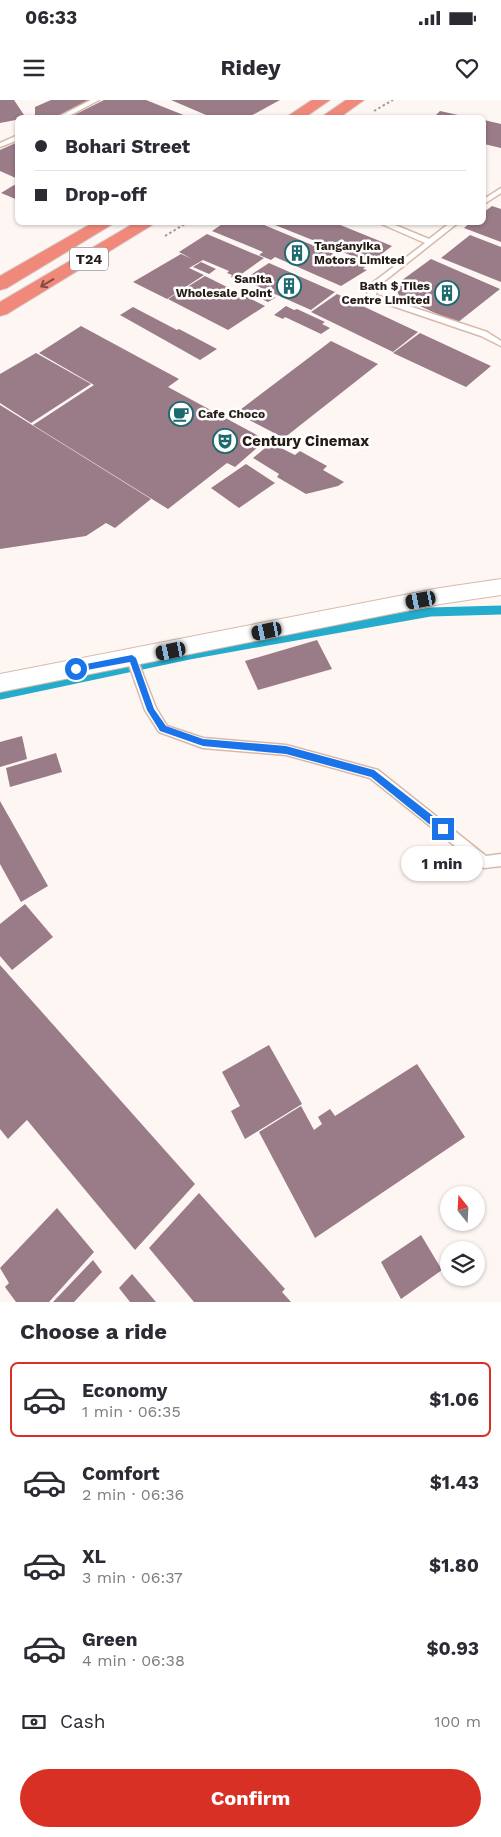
<!DOCTYPE html>
<html lang="en">
<head>
<meta charset="utf-8">
<style>
  :root { --surface:#fff; --page:#f7f7f7; --text:#2b2b33; --muted:#7c7c81; --line:#e1e1e2; --accent:#d93025 }
  body { margin:0; font-family:"Work Sans",sans-serif; background:var(--page); color:var(--text); height:100vh; display:flex; flex-direction:column; font-size:19px; white-space:nowrap }
  * { box-sizing:border-box; margin:0 }
  p { font-size:16px; color:var(--muted) }
  .icon { flex:none; width:28px; height:28px; fill:none; stroke:currentColor; stroke-width:2; stroke-linecap:round; stroke-linejoin:round }
  .map { position:relative; height:1202px; overflow:hidden }
  .panel { display:flex; flex-direction:column; background:var(--surface); flex:1 }
  .panel>* { flex:none }
  .guide { position:absolute; left:15px; top:15px; width:471px; height:110px; border-radius:8px; box-shadow:0 1px 4px #0004; display:grid; align-content:center; height:110px; padding:0 20px; background:var(--surface) }
  .needle { width:32px; rotate:342deg }
  .fabs { position:absolute; left:440px; top:1086px; display:grid; gap:10px }
  .fabs a { display:grid; place-items:center; width:45px; height:45px; border-radius:50%; background:var(--surface); box-shadow:0 1px 4px #0004; font-size:25px }
  .end { position:absolute; width:22px; height:22px; margin:-11px; border:6px solid #1a73e8; background:#fff; box-shadow:0 0 0 2px #fff }
  .from { border-radius:50% }
  .bubble { position:absolute; height:35px; border-radius:18px; background:var(--surface); box-shadow:0 1px 4px #0004; font-size:16px; font-weight:700; line-height:35px; text-align:center }
  .car { position:absolute; width:15px; height:30px; margin:-15px -8px; border-radius:6px; box-shadow:0 0 4px 1px #0007; background:linear-gradient(#222 24%,#8ab4d8 0 40%,#222 0 76%,#8ab4d8 0 86%,#222 0) }
  .guide b { display:flex; align-items:center; gap:18px; height:48px; font-size:19px }
  .guide b+b { border-top:1px solid var(--line) }
  .guide i { width:12px; height:12px; background:var(--text) }
  ul { padding:0; list-style:none }
  li { display:flex; align-items:center; gap:15px; height:75px; margin:0 10px 8px; padding:0 10px; border:2px solid transparent; border-radius:8px }
  li div { flex:1 }
  li b { display:block; font-size:19px }
  li em { font-style:normal; font-weight:700 }
  li.active { border-color:var(--accent) }
  li>.icon { width:45px; height:45px; stroke-width:1.5 }
  h2 { padding:0 20px; font-size:22px; line-height:60px }
  .pay { display:flex; align-items:center; gap:12px; height:55px; padding:0 20px; font-size:19px }
  .pay p { margin-inline-start:auto }
  .primary-button { display:flex; gap:10px; margin-top:auto; padding:10px 20px }
  .primary-button a { flex:1; height:58px; border-radius:30px; background:var(--accent); color:#fff; font-size:20px; font-weight:700; line-height:58px; text-align:center }
  .status { display:flex; justify-content:space-between; align-items:center; height:35px; padding:0 25px; background:var(--surface); direction:ltr }
  .status svg { height:14px; fill:currentColor }
  header { display:flex; justify-content:space-between; align-items:center; height:65px; padding:0 20px; background:var(--surface); font-size:22px; font-weight:700 }
  .map>svg:first-child { display:block }
  .lines { fill:none; stroke-linecap:round; stroke-linejoin:round }
  .stream { stroke:#25abcc; stroke-width:9 }
  .building { fill:#9a7b88 }
  .lane-casing { stroke:#d8b9a9; stroke-width:3 }
  .street-casing { stroke:#d8b9a9; stroke-width:2 }
  .highway-casing { stroke:#d4d1d0; stroke-width:2 }
  .path { stroke:#a19894; stroke-width:2; stroke-dasharray:2.5 2.5; stroke-linecap:butt }
  .lane { fill:#fff; fill-rule:evenodd }
  .street { fill:#fff; fill-rule:evenodd }
  .highway { fill:#f1897b; fill-rule:evenodd }
  .oneway { stroke:#824c43 }
  .route { fill:#1a73e8 }
  .labels { text-anchor:middle; stroke-width:5; stroke-linejoin:round; paint-order:stroke }
  .far-poi-label { font-size:12px; font-weight:bold; fill:#271b16; stroke:#fff; text-anchor:start }
  .shield { fill:#fff; stroke:#685f5c; stroke-width:1 }
  .shield-label { font-size:14px; font-weight:bold; fill:#271b16 }
  .poi-label { font-size:15px; font-weight:bold; fill:#271b16; stroke:#fff; text-anchor:start }
</style>
</head>
<body>
<div class="status"><b>06:33</b><svg viewBox="0 0 49 12"><path d="M0 12V9h3v3zM5 12V6h3v6zM10 12V3h3v9zM15 12V0h3v12zM26 1h20v11H26zM47 4h2v5h-2z"/></svg></div>
<header><svg class="icon" aria-label="menu" viewBox="0 0 24 24"><path d="M4 6h16M4 12h16M4 18h16"/></svg>Ridey<svg class="icon" aria-label="heart" viewBox="0 0 24 24"><path d="M12 20l-8-8c-3-5 5-10 8-4 3-6 11-1 8 4z"/></svg></header>
<div class="map">
<svg width="501" height="1202" viewBox="0 0 501 1202">
  <rect width="100%" height="100%" fill="#fdf6f3"/>
  <g class="lines">
    <path class="stream" d="M0,595L189,555L430,512L501,510"/>
  </g>
  <g class="building">
    <path d="M0,0H14L26,18L0,23Z"/>
    <path d="M51,0H92L55,18H35V7Z"/>
    <path d="M104,0H146L191,18H68Z"/>
    <path d="M171,0H280L247,18H213Z"/>
    <path d="M440,11L467,17V18H433Z"/>
    <path d="M484,20L501,24V48L484,44Z"/>
    <path d="M18,42V79L0,71V50Z"/>
    <path d="M14,85L18,87V100L1,93Z"/>
    <path d="M492,106L501,109V142L464,128L471,122H484V112Z"/>
    <path d="M225,122H257L365,167L363,169L367,170L341,186L275,157L271,160L259,155L263,152L212,131Z"/>
    <path d="M333,122L392,146L370,163L270,123Z"/>
    <path d="M207,134L264,158L240,175L243,176L238,180L231,177L232,175L227,173L229,171L203,160L189,168L204,175L167,199L133,182L181,154L192,159L179,152Z"/>
    <path d="M470,135L501,147V182L441,158Z"/>
    <path d="M431,159L500,189L457,223L400,197L394,186Z"/>
    <path d="M201,162L216,169L209,174L193,167Z"/>
    <path d="M269,163L335,192L311,210L243,180Z"/>
    <path d="M205,176L265,206L228,230L168,199Z"/>
    <path d="M265,192L274,196L275,198L268,202L257,197Z"/>
    <path d="M337,194L418,232L393,252L311,212Z"/>
    <path d="M286,206L294,210L297,209L325,222L322,224L330,228L321,234L285,217L283,219L274,215Z"/>
    <path d="M133,207L177,230L179,229L217,249L200,260L120,215Z"/>
    <path d="M81,226L179,279L168,287L266,340L235,367L227,363L168,409L33,325L94,285L39,253Z"/>
    <path d="M420,233L491,266L466,287L393,253Z"/>
    <path d="M331,241L378,264L284,338L236,313Z"/>
    <path d="M36,253L91,284L31,323L0,303V274Z"/>
    <path d="M0,305L151,399L115,428L106,423L86,436L0,449Z"/>
    <path d="M271,343L295,355L300,351L327,366L323,370L344,382L338,386L306,394L277,377L279,374L253,358Z"/>
    <path d="M246,364L275,383L239,408L211,388Z"/>
    <path d="M317,540L332,569L258,590L245,561Z"/>
    <path d="M22,636L27,659L0,667V642Z"/>
    <path d="M56,653L62,672L10,687L6,668Z"/>
    <path d="M0,701L48,786L21,802L0,764Z"/>
    <path d="M25,804L53,837L12,870L0,856V824Z"/>
    <path d="M0,865L195,1084L135,1150L27,1020L8,1039L0,1029Z"/>
    <path d="M269,945L302,1004L245,1039L231,1011L240,1006L222,972Z"/>
    <path d="M417,964L465,1037L315,1138L259,1032L301,1006L314,1030L322,1024L318,1017L330,1009L335,1016Z"/>
    <path d="M199,1093L285,1189L282,1192L291,1202H194L149,1148Z"/>
    <path d="M57,1108L94,1152L49,1202H16L5,1187L9,1183L0,1168Z"/>
    <path d="M421,1135L442,1170L401,1199L381,1162Z"/>
    <path d="M93,1160L102,1172L74,1202H53Z"/>
    <path d="M132,1174L156,1202H130L119,1188Z"/>
  </g>
  <g class="lines">
    <defs>
      <g id="lane">
        <path d="M91,0H99L65,18H56Z"/>
        <path d="M18,35V40L0,47V43Z"/>
        <path d="M501,88V93L484,104V99Z"/>
        <path d="M377,122H388L429,139L451,122H459L377,187L376,195L487,232L501,241V246L481,236L369,198L367,192L371,184L425,143Z"/>
        <path d="M132,555L137,559L156,608L167,626L203,638L286,645L378,670L486,756L501,754V766L484,768L480,766L370,678L286,655L203,648L159,632L145,610L127,559Z"/>
      </g>
      <path id="street" d="M501,479V495L440,504L0,592V574L440,488Z"/>
      <g id="highway">
        <path d="M312,0H330L304,18H285Z"/>
        <path d="M346,0H364L339,18H320Z"/>
        <path d="M94,122H116L7,188L0,190V176Z"/>
        <path d="M136,122H157L7,214L0,216V202Z"/>
      </g>
    </defs>
    <use href="#lane" class="lane-casing"/>
    <use href="#street" class="street-casing"/>
    <use href="#highway" class="highway-casing"/>
    <g class="path">
      <path d="M374,11L393,0"/>
      <path d="M165,136L188,122"/>
    </g>
    <use href="#lane" class="lane"/>
    <use href="#street" class="street"/>
    <use href="#highway" class="highway"/>
  </g>
  <defs><path id="oneway-shaft" d="M-6 0H5M1.5-3L5.5 0L1.5 3" fill="none" stroke-width="1.6" stroke-linecap="round" stroke-linejoin="round" transform="scale(1.25)"/></defs>
  <use class="oneway" href="#oneway-shaft" transform="translate(47 183) rotate(149)"/>
  <path class="route" d="M132,555L136,558L154,609L166,626L203,639L286,646L374,670L446,726V732H439L371,677L286,654L203,646L160,631L147,610L130,562L76,572L72,569L76,566Z"/>
  <defs>
    <symbol id="building-ring" viewBox="-11 -11 22 22"><circle r="9.5" fill="#fff" stroke="#1c696e" stroke-width="1.5"/><path d="M-4-6H4V6H1V3H-1V6H-4ZM-2.5-4.3h1.7v1.8h-1.7ZM.8-4.3h1.7v1.8H.8ZM-2.5-1h1.7V.8h-1.7ZM.8-1h1.7V.8H.8Z" fill="#1c696e"/></symbol>
    <symbol id="cafe-ring" viewBox="-11 -11 22 22"><circle r="9.5" fill="#fff" stroke="#1c696e" stroke-width="1.5"/><path d="M-5.5-4.5H6V0H3Q3 3.5 0 3.5H-2.5Q-5.5 3.5-5.5 0ZM3-3.2v2h1.7v-2ZM-6 4.5H4V6H-6Z" fill="#1c696e"/></symbol>
    <symbol id="theatre-ring" viewBox="-11 -11 22 22"><circle r="9.5" fill="#fff" stroke="#1c696e" stroke-width="1.5"/><path d="M-5-5.5Q0-4 5-5.5V0Q5 5 0 6Q-5 5-5 0ZM-3.3-2.5H-1v1.5H-3.3ZM1-2.5H3.3v1.5H1ZM-2.8 1Q0 5.5 2.8 1Z" fill="#1c696e"/></symbol>
  </defs>
  <g fill-rule="evenodd">
    <use href="#building-ring" x="283" y="139" width="28" height="28"/>
    <use href="#building-ring" x="275" y="172" width="28" height="28"/>
    <use href="#building-ring" x="433" y="179" width="28" height="28"/>
    <use href="#cafe-ring" x="167" y="300" width="28" height="28"/>
    <use href="#theatre-ring" x="211" y="327" width="28" height="28"/>
  </g>
  <g class="labels">
    <g class="far-poi-label">
      <text x="314" y="150">Tanganyika<tspan x="314" dy="14">Motors Limited</tspan></text>
      <text x="272" y="183" text-anchor="end">Sanita<tspan x="272" dy="14">Wholesale Point</tspan></text>
      <text x="430" y="190" text-anchor="end">Bath $ Tiles<tspan x="430" dy="14">Centre Limited</tspan></text>
      <text x="198" y="318">Cafe Choco</text>
    </g>
    <rect class="shield" x="70" y="147.5" width="38" height="23" rx="4"/>
    <g class="shield-label">
      <text x="89" y="164">T24</text>
    </g>
    <g class="poi-label">
      <text x="242" y="346">Century Cinemax</text>
    </g>
  </g>
</svg>
<div class="fabs">
<a><svg class="needle" viewBox="-14 -14 28 28"><path d="M0-13l5 13h-10z" fill="#e53935"/><path d="M0 13l5-13h-10z" fill="#7c7c81"/></svg></a>
<a><svg class="icon" aria-label="layers" viewBox="0 0 24 24"><path d="M12 4l9 5-9 5-9-5zM3 14l9 5 9-5"/></svg></a>
</div>
<i class="end from" style="left:76px;top:569px"></i>
<i class="end" style="left:443px;top:729px"></i>
<div class="bubble" style="left:401px;top:746px;width:82px">1 min</div>
<i class="car" style="left:421px;top:500px;rotate:259deg"></i>
<i class="car" style="left:267px;top:531px;rotate:258deg"></i>
<i class="car" style="left:171px;top:551px;rotate:258deg"></i>
<div class="guide">
<b><i class="from"></i>Bohari Street</b>
<b><i></i>Drop-off</b>
</div>
</div>
<section class="panel">
<h2>Choose a ride</h2>
<ul>
<li class="active"><svg class="icon" aria-label="car" viewBox="0 0 24 24"><path d="M5 17H2v-5l4-1 3-4h7l3 4 3 1v5h-3M9 17h6M6 11h13"/><circle cx="7" cy="17" r="2"/><circle cx="17" cy="17" r="2"/></svg><div><b>Economy</b><p>1 min · 06:35</p></div><em>$1.06</em></li>
<li><svg class="icon" aria-label="car" viewBox="0 0 24 24"><path d="M5 17H2v-5l4-1 3-4h7l3 4 3 1v5h-3M9 17h6M6 11h13"/><circle cx="7" cy="17" r="2"/><circle cx="17" cy="17" r="2"/></svg><div><b>Comfort</b><p>2 min · 06:36</p></div><em>$1.43</em></li>
<li><svg class="icon" aria-label="car" viewBox="0 0 24 24"><path d="M5 17H2v-5l4-1 3-4h7l3 4 3 1v5h-3M9 17h6M6 11h13"/><circle cx="7" cy="17" r="2"/><circle cx="17" cy="17" r="2"/></svg><div><b>XL</b><p>3 min · 06:37</p></div><em>$1.80</em></li>
<li><svg class="icon" aria-label="car" viewBox="0 0 24 24"><path d="M5 17H2v-5l4-1 3-4h7l3 4 3 1v5h-3M9 17h6M6 11h13"/><circle cx="7" cy="17" r="2"/><circle cx="17" cy="17" r="2"/></svg><div><b>Green</b><p>4 min · 06:38</p></div><em>$0.93</em></li>
</ul>
<div class="pay"><svg class="icon" aria-label="cash" viewBox="0 0 24 24"><path d="M3 7h18v10H3z"/><circle cx="12" cy="12" r="2"/></svg>Cash<p>100 m</p></div>
<div class="primary-button"><a>Confirm</a></div>
</section>
</body>
</html>
